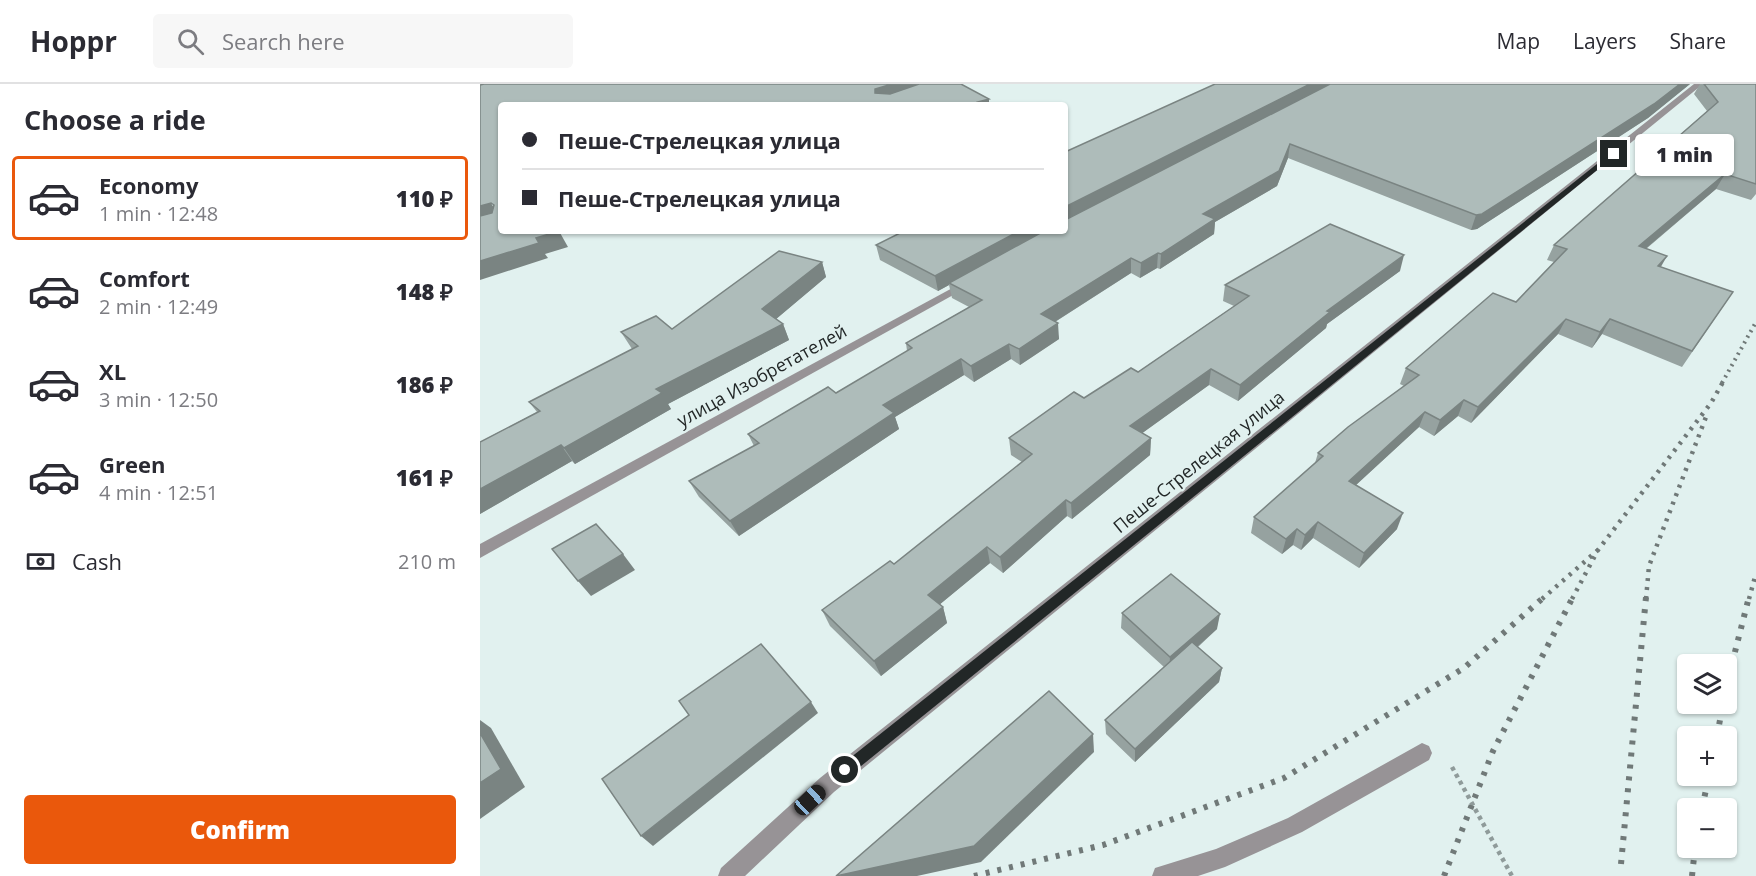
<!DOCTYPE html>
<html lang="en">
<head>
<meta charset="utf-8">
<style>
  :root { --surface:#fff; --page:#f7f7f7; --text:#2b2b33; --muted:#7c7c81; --line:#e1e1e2; --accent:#ea580c }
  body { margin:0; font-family:"Open Sans",sans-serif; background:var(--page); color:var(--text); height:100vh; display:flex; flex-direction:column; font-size:22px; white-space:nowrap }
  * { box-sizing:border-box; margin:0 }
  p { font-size:20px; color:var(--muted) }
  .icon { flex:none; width:33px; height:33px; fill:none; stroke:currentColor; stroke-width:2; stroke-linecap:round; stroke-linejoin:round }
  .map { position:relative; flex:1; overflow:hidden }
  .sheet { display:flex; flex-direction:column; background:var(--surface); width:480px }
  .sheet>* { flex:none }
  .top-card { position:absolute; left:18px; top:18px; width:570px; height:132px; border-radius:6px; box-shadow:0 2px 4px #0004; display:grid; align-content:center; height:132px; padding:0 24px; background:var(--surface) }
  .buttons { position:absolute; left:1197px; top:570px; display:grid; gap:12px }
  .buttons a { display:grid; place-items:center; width:60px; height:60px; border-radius:6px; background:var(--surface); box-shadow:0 2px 4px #0004; font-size:30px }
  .end { position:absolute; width:27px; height:27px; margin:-14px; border:8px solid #222727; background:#fff; box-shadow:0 0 0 3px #fff }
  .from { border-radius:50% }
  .bubble { position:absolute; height:42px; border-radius:6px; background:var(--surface); box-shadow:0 2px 4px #0004; font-size:20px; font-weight:800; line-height:42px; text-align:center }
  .car { position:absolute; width:18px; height:36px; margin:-18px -9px; border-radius:8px; box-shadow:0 0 4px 2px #0007; background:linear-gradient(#222 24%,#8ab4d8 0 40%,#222 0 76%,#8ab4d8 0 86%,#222 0) }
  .top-card b { display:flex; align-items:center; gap:21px; height:57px; font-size:22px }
  .top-card b+b { border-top:2px solid var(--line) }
  .top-card i { width:15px; height:15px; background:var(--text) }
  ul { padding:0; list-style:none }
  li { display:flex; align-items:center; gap:18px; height:84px; margin:0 12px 9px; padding:0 12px; border:3px solid transparent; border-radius:6px }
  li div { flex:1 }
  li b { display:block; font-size:22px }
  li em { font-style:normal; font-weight:800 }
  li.current { border-color:var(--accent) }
  li>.icon { width:54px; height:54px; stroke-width:1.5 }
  h2 { padding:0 24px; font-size:27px; line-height:72px }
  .pay { display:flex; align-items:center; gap:15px; height:66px; padding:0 24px; font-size:22px }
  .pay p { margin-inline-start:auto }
  .cta { display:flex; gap:12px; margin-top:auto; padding:12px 24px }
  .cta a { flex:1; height:69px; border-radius:6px; background:var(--accent); color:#fff; font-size:24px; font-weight:800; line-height:69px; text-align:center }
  header { display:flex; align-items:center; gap:36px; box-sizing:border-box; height:84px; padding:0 30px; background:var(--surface); border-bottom:2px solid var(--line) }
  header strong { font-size:28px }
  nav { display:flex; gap:33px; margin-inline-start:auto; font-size:21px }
  .search { width:420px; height:54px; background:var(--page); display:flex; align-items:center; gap:15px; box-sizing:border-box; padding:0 21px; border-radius:6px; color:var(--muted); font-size:22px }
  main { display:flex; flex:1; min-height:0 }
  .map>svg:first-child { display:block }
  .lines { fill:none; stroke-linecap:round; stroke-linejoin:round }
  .path { stroke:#8f9b9a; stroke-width:4.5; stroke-dasharray:4 4; stroke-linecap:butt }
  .minor { fill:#979396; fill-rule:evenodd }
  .tertiary { fill:#979396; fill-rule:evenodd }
  .rail-far2 { stroke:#707978; stroke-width:4; stroke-dasharray:2 4.5; stroke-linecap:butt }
  .rail-far1 { stroke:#707978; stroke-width:4.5; stroke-dasharray:3 6; stroke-linecap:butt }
  .rail { stroke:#707978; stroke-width:6; stroke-dasharray:4 8; stroke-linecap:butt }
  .wall { fill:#96a2a0 }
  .shaded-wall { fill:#7a8482 }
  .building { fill:#aebcba; stroke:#7a8482; stroke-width:1.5 }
  .route { fill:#222727 }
  .labels { text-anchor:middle; stroke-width:4.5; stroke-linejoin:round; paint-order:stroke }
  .street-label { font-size:18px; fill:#222727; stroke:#e1f1ef }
</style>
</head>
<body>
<header>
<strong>Hoppr</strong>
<div class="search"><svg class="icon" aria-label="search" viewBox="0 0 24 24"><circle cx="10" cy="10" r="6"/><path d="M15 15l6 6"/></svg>Search here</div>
<nav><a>Map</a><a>Layers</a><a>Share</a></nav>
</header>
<main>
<section class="sheet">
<h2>Choose a ride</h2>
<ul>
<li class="current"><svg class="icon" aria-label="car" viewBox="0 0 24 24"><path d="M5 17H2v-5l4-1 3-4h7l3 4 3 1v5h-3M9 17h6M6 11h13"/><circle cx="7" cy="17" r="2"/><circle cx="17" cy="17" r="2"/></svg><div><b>Economy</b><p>1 min · 12:48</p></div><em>110 ₽</em></li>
<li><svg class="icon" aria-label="car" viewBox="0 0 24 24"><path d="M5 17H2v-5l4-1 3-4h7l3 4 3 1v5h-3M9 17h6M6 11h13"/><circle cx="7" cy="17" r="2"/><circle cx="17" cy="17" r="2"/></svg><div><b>Comfort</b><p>2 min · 12:49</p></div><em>148 ₽</em></li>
<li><svg class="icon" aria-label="car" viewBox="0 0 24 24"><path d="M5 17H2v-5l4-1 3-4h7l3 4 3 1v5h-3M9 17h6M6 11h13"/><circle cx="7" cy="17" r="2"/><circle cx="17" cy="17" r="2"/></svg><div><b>XL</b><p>3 min · 12:50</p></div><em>186 ₽</em></li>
<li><svg class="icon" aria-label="car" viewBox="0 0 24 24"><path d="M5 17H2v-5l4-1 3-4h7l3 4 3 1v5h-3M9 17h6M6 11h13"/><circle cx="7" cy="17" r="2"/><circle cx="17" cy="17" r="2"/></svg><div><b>Green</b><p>4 min · 12:51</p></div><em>161 ₽</em></li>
</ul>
<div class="pay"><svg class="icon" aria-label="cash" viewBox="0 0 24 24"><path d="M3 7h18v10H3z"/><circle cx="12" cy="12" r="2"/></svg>Cash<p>210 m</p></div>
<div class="cta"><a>Confirm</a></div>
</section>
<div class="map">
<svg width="1276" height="792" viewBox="0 0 1276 792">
  <rect width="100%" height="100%" fill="#e1f1ef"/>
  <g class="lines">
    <path class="path" d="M972,683L1032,792"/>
    <g class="minor">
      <path d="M489,195L493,196V200L0,474V460Z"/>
      <path d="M942,659L949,662L952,669L949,676L822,748L745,783L718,792H672L675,784L736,765L808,734Z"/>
    </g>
    <path class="tertiary" d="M1214,0H1223L354,708L265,792H238L241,784L340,694Z"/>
    <path class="rail-far2" d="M1242,299L1276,238"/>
    <g class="rail-far1">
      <path d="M1062,515L1118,466"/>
      <path d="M1092,515L1118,466L1231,319L1243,298"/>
      <path d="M1166,515L1169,482L1226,333"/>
      <path d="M1269,515L1276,489"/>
    </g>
    <g class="rail">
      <path d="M1246,603L1269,513"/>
      <path d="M1237,652L1243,620"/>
      <path d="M1222,724L1229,692"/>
      <path d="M1141,780L1166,513"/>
      <path d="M494,792L623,761L804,694L984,584L1064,513"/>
      <path d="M964,792L1013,667L1093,513"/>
      <path d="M1212,792L1215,764"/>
    </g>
  </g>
  <g class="wall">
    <path d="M735,0H1210L1168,34L997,145L991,146L808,74L797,102L735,138L734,150L680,185L677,184L660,194L651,189L575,238L579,255L540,281L531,275L494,298L484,291L415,333L419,345L259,452L219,413L209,397L274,362L268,350L356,309L427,267L426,259L489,223L472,214L469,201L458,207L400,176L396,161L585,147Z"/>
    <path d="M1220,0H1276V110L1271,116L1236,105L1166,165L1181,183L1253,208L1202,283L1122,250L1112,264L1078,250L991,339L978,332L954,352L939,343L876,401L917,445L879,484L833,454L821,466L813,461L802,470L771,449L774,433L835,379L838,369L924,302L920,300L926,284L1036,218L1074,178L1067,176L1074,161L1227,27L1214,10Z"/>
    <path d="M342,178L346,193L296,235L303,240L309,256L188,320L191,325L95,380L92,377L0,430V358L57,328L49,318L152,265L141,248L192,245Z"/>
    <path d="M920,187L847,240L846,244L758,317L729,301L662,349L671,354L670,371L592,435L587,432L523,489L510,479L460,520L463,523L467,539L401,592L350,542L342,526L414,480L542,378L531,371L529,354L604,314L658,288L754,222L743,217L745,201Z"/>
    <path d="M642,529L737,545L718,563L742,584L739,598L655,678L626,650L625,636L684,583L641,544Z"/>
  </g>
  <g class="shaded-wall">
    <path d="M412,0H454L398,19L395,9V5Z"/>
    <path d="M830,0H853L585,138V123Z"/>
    <path d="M1200,0H1210L1168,34L997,145L991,146L996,131Z"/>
    <path d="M509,15V21H499L498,18Z"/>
    <path d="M810,60L808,74L797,102L735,138L734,150L680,185L681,170L723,130Z"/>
    <path d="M1245,90L1236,105L1151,177L1159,162Z"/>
    <path d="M11,119L20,134L0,140V122Z"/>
    <path d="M79,147L88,163L65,170L68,174L0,196V177L56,154Z"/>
    <path d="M539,147H568L469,199V201L458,207L455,192Z"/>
    <path d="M678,169L677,184L660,194L661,179Z"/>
    <path d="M924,171L920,187L847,240L846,244L758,317L760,301L847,227Z"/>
    <path d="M1187,172L1178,188V182Z"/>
    <path d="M651,174V189L562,246L561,230Z"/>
    <path d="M342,178L346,193L289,241L282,225Z"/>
    <path d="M1086,235L1078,250L991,339L998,323Z"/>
    <path d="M1130,235L1122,250L1112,264L1120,248Z"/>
    <path d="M578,239L579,255L540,281L539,265Z"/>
    <path d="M303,240L309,256L188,320L191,325L95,380L84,364L176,305Z"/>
    <path d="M529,260L531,275L494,298L491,282Z"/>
    <path d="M481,275L484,291L415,333L419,345L259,452L250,437L403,321Z"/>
    <path d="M731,285L729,301L650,358V342Z"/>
    <path d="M984,316L978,332L954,352L960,336Z"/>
    <path d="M945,328L939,343L864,412L869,397Z"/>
    <path d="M671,354L670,371L592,435L591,419Z"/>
    <path d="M81,361L92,377L0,430V405Z"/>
    <path d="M586,416L587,432L523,489L520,473Z"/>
    <path d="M923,429L917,445L879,484L884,469Z"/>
    <path d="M838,438L833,454L821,466L825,451Z"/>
    <path d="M817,445L813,461L802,470L806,455Z"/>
    <path d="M507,463L510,479L453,526L448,511Z"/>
    <path d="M143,470L155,486L111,512L98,497Z"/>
    <path d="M463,523L467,539L401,592L394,577Z"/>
    <path d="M740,530L737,545L689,588L690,573Z"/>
    <path d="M742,584L739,598L655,678V665Z"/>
    <path d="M331,618L338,629L173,762L161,752Z"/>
    <path d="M0,636L11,644L45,703L0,735Z"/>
    <path d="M613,650L614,668L501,778L437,792H359Z"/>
  </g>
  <g class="building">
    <path d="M4,0H412L395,5V9L410,10L439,0H481L509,15L498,18L504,21H21V147H79L56,154L59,159L0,177V132L12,129L14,121L11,119L0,122V1Z"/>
    <path d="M735,0H830L585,123V68Z"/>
    <path d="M850,0H1200L1174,20L1002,130L996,131L810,60L799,87L723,130L735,135L681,170L678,169L661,179L651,174L561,230L578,239L539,265L529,260L491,282L481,275L403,321L414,329L250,437L209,397L279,359L268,350L348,303L356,309L432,264L426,259L502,216L469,199L564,147H585V136Z"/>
    <path d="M1224,0H1276V100L1245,90L1159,162L1187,172L1178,182L1253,208L1212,267L1130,235L1120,248L1086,235L998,323L984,316L960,336L945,328L869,397L923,429L884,469L838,438L825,451L817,445L806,455L774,433L843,372L838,369L868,343L939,291L926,284L1013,209L1036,218L1087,165L1074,161L1238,18Z"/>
    <path d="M850,140L924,171L847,227L850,228L760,301L731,285L650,342L671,354L591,419L586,416L520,473L507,463L448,511L463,523L394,577L342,526L410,477L414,480L552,370L529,354L594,308L604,314L651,284L658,288L769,212L745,201Z"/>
    <path d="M424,147H539L455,192L396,161Z"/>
    <path d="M299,167L342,178L282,225L303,240L176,305L182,309L84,364L81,361L0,405V358L60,327L49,318L158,262L141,248L176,232L192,245Z"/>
    <path d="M116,440L143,470L98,497L72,465Z"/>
    <path d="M691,490L740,530L690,573L642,529Z"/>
    <path d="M712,558L742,584L655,665L625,636Z"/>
    <path d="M281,560L331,618L161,752L122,695L209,631L199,617Z"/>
    <path d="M569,607L613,650L494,762L356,792Z"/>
    <path d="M0,649L21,685L0,699Z"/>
  </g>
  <path class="route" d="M1132,68L1137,70L370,691L365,693L360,691L359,686L360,682Z"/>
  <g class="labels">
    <g class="street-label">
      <text transform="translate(282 292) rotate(-29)" y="6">улица Изобретателей</text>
      <text transform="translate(719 378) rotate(-39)" y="6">Пеше-Стрелецкая улица</text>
    </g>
  </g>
</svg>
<div class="buttons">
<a><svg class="icon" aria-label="layers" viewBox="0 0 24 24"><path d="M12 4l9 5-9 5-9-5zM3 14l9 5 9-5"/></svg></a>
<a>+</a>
<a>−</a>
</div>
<i class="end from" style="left:365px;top:686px"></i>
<i class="end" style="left:1134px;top:70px"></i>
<div class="bubble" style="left:1155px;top:50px;width:99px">1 min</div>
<i class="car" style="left:330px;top:716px;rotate:47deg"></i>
<div class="top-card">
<b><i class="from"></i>Пеше-Стрелецкая улица</b>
<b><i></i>Пеше-Стрелецкая улица</b>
</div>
</div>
</main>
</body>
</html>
